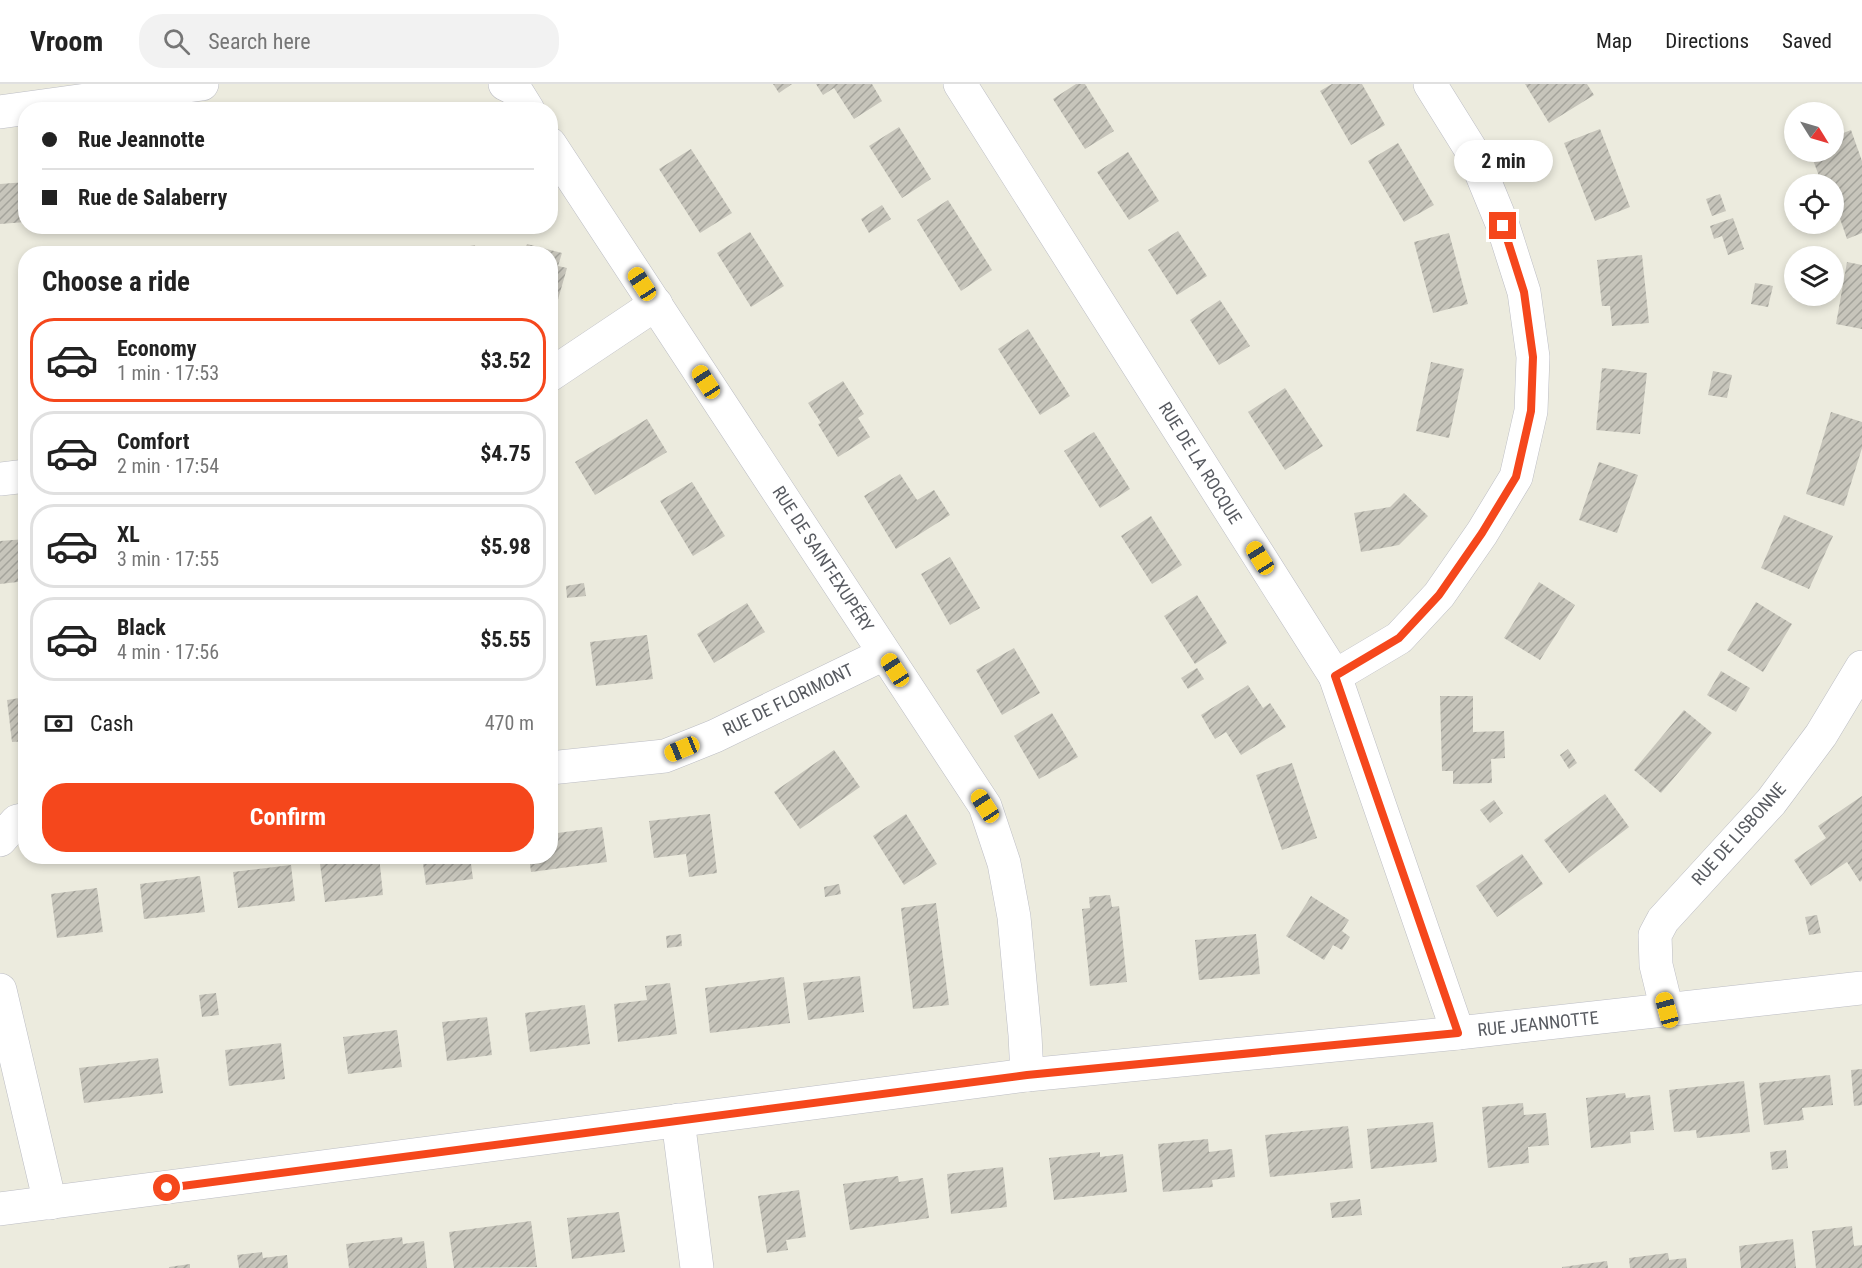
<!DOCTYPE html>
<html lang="en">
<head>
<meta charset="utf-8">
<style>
  :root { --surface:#fff; --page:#f2f2f2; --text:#222; --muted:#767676; --line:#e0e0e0; --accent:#f5471c }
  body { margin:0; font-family:"Roboto Condensed",sans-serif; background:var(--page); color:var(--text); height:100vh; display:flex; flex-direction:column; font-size:22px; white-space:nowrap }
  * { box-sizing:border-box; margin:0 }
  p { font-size:20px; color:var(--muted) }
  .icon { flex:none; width:33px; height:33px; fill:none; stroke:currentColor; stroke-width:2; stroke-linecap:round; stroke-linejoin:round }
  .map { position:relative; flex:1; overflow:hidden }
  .drawer { position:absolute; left:18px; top:162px; width:540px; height:618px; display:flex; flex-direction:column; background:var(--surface); border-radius:24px; box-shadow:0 3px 9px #0003 }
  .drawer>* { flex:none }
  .top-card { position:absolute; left:18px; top:18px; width:540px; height:132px; border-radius:24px; box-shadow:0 3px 9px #0003; display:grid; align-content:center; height:132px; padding:0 24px; background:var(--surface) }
  .needle { width:39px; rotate:127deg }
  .controls { position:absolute; left:1784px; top:18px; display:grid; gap:12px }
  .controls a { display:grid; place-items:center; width:60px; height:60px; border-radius:50%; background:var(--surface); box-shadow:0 3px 9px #0003; font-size:30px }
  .end { position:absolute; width:27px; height:27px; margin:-14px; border:8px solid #f5471c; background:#fff; box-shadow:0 0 0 3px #fff }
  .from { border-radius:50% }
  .bubble { position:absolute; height:42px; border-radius:21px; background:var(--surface); box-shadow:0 3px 9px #0003; font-size:20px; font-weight:700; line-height:42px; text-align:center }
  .car { position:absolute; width:18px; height:36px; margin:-18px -9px; border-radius:8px; box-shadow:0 0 4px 2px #0007; background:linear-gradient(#f5c518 24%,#345 0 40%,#f5c518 0 76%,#345 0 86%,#f5c518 0) }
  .top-card b { display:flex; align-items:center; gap:21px; height:57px; font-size:22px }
  .top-card b+b { border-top:2px solid var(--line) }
  .top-card i { width:15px; height:15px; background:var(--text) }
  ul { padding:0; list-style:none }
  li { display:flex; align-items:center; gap:18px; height:84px; margin:0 12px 9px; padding:0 12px; border:3px solid var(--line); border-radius:24px }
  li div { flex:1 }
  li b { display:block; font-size:22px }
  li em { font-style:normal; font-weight:700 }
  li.current { border-color:var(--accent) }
  li>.icon { width:54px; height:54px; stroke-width:1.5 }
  h2 { padding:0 24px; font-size:27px; line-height:72px }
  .pay { display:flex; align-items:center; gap:15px; height:66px; padding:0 24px; font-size:22px }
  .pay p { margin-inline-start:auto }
  .action { display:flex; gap:12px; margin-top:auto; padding:12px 24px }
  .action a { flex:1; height:69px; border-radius:24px; background:var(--accent); color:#fff; font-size:24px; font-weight:700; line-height:69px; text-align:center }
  header { display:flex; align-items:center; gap:36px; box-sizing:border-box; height:84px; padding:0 30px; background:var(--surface); border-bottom:2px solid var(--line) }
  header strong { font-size:28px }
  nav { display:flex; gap:33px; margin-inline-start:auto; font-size:21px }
  .search { width:420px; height:54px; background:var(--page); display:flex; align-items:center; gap:15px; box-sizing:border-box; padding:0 21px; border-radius:24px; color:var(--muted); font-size:22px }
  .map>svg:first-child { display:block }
  .building { fill:url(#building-hatch) }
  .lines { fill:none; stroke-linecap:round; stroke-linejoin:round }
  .street-casing { stroke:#bcbdc4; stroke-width:34 }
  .street { stroke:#fff; stroke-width:33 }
  .route { stroke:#f5471c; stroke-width:8 }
  .labels { text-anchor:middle; stroke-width:5; stroke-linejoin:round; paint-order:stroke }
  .street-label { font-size:18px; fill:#585b61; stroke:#fff }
</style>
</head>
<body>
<header>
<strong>Vroom</strong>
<div class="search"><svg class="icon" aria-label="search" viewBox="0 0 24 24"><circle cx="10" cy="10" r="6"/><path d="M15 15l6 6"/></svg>Search here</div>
<nav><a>Map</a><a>Directions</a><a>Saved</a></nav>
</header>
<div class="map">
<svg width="1862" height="1184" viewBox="0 0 1862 1184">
  <defs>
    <pattern id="building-hatch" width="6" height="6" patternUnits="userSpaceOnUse" patternTransform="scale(1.5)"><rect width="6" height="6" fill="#c7c5bb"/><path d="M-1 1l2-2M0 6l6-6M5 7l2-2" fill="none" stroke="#a4a39b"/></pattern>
  </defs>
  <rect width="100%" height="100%" fill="#ecebde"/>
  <g class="building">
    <path d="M773,0H792L779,9Z"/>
    <path d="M816,0H872L882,17L854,35L834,4L823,11Z"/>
    <path d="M1076,0H1085L1114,47L1085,65L1053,15Z"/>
    <path d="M1332,0H1362L1385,41L1351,61L1320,7Z"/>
    <path d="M1525,0H1587L1594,11L1549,39Z"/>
    <path d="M899,43L931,95L902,114L869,62Z"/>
    <path d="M1600,45L1630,123L1595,137L1564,59Z"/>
    <path d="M1851,46L1862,77V149L1847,155L1836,123L1833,124V100H1822L1810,68H1833V53Z"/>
    <path d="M1398,59L1434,121L1404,138L1368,77Z"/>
    <path d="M691,65L732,129L700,149L659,85Z"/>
    <path d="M1128,68L1159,117L1129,136L1097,88Z"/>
    <path d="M26,98V138L0,140V100Z"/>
    <path d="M1720,110L1726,127L1712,132L1706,115Z"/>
    <path d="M948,116L992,186L961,207L917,136Z"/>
    <path d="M882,121L891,135L869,149L861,135Z"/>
    <path d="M1733,134L1744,165L1728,171L1722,152L1714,155L1710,142Z"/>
    <path d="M1178,147L1207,192L1177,211L1148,166Z"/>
    <path d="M750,148L784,202L751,223L717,169Z"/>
    <path d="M1449,149L1468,220L1433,229L1414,158Z"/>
    <path d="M527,160L562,169L558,182L567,184L553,233L550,232V170H523Z"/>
    <path d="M475,161L476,170H460V164Z"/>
    <path d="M434,164V170H419V167Z"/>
    <path d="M1642,171L1649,239L1612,242L1610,222H1602L1597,176Z"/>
    <path d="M1847,178L1862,181V245L1836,240Z"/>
    <path d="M1755,199L1773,202L1768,223L1751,220Z"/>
    <path d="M1220,216L1250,262L1219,281L1190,236Z"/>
    <path d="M1028,245L1070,312L1040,331L998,265Z"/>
    <path d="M1431,278L1464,285L1449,354L1416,347Z"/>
    <path d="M1602,284L1647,289L1640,350L1596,346Z"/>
    <path d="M1713,287L1732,291L1727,314L1708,311Z"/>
    <path d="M843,297L864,330L858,334L870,353L838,373L818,340L821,339L808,319Z"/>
    <path d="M1285,304L1323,362L1285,386L1248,328Z"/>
    <path d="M1831,328L1862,338V364L1844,422L1806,410Z"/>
    <path d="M647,335L667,368L595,411L575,378Z"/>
    <path d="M1094,348L1130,405L1100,424L1064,367Z"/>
    <path d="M1599,378L1638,391L1617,449L1579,436Z"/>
    <path d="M900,390L917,416L934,406L950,431L896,465L864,412Z"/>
    <path d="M692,398L725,452L693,472L660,417Z"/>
    <path d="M1404,409L1428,432L1399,461L1361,468L1354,429L1390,423Z"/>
    <path d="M1784,431L1833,452L1809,505L1761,484Z"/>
    <path d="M1151,432L1182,481L1152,500L1121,452Z"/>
    <path d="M26,455V497L0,500V457Z"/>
    <path d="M950,473L980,524L950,541L921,490Z"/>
    <path d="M1539,498L1575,521L1540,576L1504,554Z"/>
    <path d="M584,499L586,512L567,514L566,502Z"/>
    <path d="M1197,511L1227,559L1195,580L1164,532Z"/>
    <path d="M1756,518L1792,540L1763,588L1727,566Z"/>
    <path d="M747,519L765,548L714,579L697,550Z"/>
    <path d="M647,551L653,595L596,602L590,558Z"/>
    <path d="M1014,564L1040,609L1002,631L976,586Z"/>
    <path d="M1197,584L1204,595L1188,605L1181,594Z"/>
    <path d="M1721,587L1750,604L1736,628L1707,611Z"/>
    <path d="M1248,601L1263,624L1270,619L1286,643L1241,671L1226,648L1215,655L1201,631Z"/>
    <path d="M1440,612H1473V648L1504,647L1505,674L1491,675L1492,699L1453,700V687H1442Z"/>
    <path d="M26,613V657L12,658L7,616Z"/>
    <path d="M1684,626L1712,649L1661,709L1634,686Z"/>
    <path d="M1052,629L1078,673L1039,695L1014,652Z"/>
    <path d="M1568,665L1577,679L1569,685L1560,671Z"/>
    <path d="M834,666L860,703L800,745L774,708Z"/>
    <path d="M1292,679L1317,754L1282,766L1256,691Z"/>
    <path d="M1605,710L1629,743L1569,789L1544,756Z"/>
    <path d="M1862,712V796L1860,798L1847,778L1811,802L1794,776L1826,754L1818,742Z"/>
    <path d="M1494,716L1503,729L1490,739L1480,726Z"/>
    <path d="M710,730L717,789L689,793L686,770L654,774L649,737Z"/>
    <path d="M906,730L937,780L904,801L873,752Z"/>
    <path d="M602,743L607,778L531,788L529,772H550V750Z"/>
    <path d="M1522,770L1543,800L1497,833L1476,802Z"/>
    <path d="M319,772H379L383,811L325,818Z"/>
    <path d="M422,772H470L473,795L426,801Z"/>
    <path d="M291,781L295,817L238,824L233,788Z"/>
    <path d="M200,792L205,828L144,835L140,800Z"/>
    <path d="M839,800L841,810L825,813L824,803Z"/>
    <path d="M97,804L103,848L57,854L51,810Z"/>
    <path d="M1110,811L1112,823L1119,822L1127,898L1090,902L1082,825L1090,824L1089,813Z"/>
    <path d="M1311,812L1349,836L1342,847L1350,853L1342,866L1333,861L1324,876L1286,852Z"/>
    <path d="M936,819L949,921L913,925L901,824Z"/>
    <path d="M1817,831L1821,849L1809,851L1805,833Z"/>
    <path d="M681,850L682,862L667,864L666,852Z"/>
    <path d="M1256,850L1260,890L1199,896L1195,856Z"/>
    <path d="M860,892L864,928L808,936L803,899Z"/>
    <path d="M784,893L790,939L710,949L705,904Z"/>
    <path d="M670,899L677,950L618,958L614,920L647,916L645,902Z"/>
    <path d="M216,909L219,931L202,933L199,911Z"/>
    <path d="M585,921L590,960L530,968L525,929Z"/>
    <path d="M487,933L492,971L447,977L442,938Z"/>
    <path d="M397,946L402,983L348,990L343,953Z"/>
    <path d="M281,959L285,995L229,1002L225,966Z"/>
    <path d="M158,974L163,1009L84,1019L79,984Z"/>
    <path d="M1862,985V1021L1854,1022L1851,986Z"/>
    <path d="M1830,991L1833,1021L1802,1024L1804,1036L1764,1041L1759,999Z"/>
    <path d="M1744,997L1750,1048L1697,1054L1696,1046L1674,1048L1669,1006Z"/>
    <path d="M1625,1009L1626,1014L1650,1011L1654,1046L1630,1048L1631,1059L1591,1064L1586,1014Z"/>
    <path d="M1523,1019L1524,1031L1546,1029L1549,1061L1528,1063L1529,1079L1488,1084L1482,1023Z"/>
    <path d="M1433,1038L1437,1078L1371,1085L1367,1045Z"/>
    <path d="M1348,1042L1353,1084L1270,1093L1265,1051Z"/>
    <path d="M1208,1055L1209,1068L1232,1065L1235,1093L1212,1096L1213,1103L1163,1108L1158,1060Z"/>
    <path d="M1786,1066L1788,1084L1772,1086L1770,1068Z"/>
    <path d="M1100,1068V1073L1123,1070L1127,1108L1054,1116L1049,1074Z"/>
    <path d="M1003,1083L1007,1123L951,1130L947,1090Z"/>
    <path d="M898,1092L899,1098L923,1094L929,1134L850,1146L843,1100Z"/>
    <path d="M799,1106L806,1153L786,1156L788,1166L767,1169L758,1112Z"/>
    <path d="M1360,1115L1362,1131L1332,1134L1330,1119Z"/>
    <path d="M619,1128L625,1168L572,1175L567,1134Z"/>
    <path d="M531,1137L537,1183L454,1184L449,1148Z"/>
    <path d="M1852,1142L1854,1162L1862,1161V1184H1816L1812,1147Z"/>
    <path d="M402,1153L403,1160L424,1157L427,1184H349L346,1160Z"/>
    <path d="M1793,1155L1796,1184H1741L1739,1162Z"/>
    <path d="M262,1168L263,1174L287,1171L288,1184H239L237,1171Z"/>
    <path d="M1668,1169L1669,1176L1686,1174L1687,1184H1630L1629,1174Z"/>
    <path d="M1607,1177L1608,1184H1562V1183Z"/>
    <path d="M190,1180V1184H169V1183Z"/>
  </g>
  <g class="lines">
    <defs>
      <g id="street">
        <path d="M505,0L515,5L528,26"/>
        <path d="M960,0L1335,592L1458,949"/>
        <path d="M0,28L202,0"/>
        <path d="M550,60L985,722L1004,779L1014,833L1025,951L1027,991"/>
        <path d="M550,291L656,220"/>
        <path d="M0,395L26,392"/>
        <path d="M1335,592L1399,554L1439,511L1482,449L1516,393L1531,327L1533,273L1524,208L1503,142L1473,69L1430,0"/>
        <path d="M550,684L665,672L715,652L884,570"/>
        <path d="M0,756L17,737L26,735"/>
        <path d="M0,906L50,1119"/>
        <path d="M1667,926L1656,881L1655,851L1663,836L1771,718L1821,651L1862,583"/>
        <path d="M678,1036L697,1184"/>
        <path d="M0,1125L1027,991L1458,949L1862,904"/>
      </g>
    </defs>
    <use href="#street" class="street-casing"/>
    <use href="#street" class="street"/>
  </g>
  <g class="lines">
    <path class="route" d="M167,1104L1027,991L1458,949L1335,592L1399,554L1439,511L1482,449L1516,393L1531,327L1533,273L1524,208L1503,142"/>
  </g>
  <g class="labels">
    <g class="street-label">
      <text transform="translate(1200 379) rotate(58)" y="6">RUE DE LA ROCQUE</text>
      <text transform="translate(823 475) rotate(57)" y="6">RUE DE SAINT-EXUPÉRY</text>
      <text transform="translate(788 616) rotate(-26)" y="6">RUE DE FLORIMONT</text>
      <text transform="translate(1739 750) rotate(-48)" y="6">RUE DE LISBONNE</text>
      <text transform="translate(1538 940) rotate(-6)" y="6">RUE JEANNOTTE</text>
    </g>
  </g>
</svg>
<div class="controls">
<a><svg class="needle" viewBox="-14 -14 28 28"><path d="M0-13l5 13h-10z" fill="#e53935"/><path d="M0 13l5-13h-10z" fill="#767676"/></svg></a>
<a><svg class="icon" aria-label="locate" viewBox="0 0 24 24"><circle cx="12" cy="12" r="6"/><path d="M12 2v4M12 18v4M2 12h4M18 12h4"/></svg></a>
<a><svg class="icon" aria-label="layers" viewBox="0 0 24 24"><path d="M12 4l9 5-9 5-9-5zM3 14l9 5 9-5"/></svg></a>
</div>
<i class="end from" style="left:167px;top:1104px"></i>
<i class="end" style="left:1503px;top:142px"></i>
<div class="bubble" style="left:1454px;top:56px;width:99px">2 min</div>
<i class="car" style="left:642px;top:200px;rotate:327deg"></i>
<i class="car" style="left:706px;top:298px;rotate:327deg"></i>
<i class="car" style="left:1260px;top:474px;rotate:328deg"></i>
<i class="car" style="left:895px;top:586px;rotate:327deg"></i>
<i class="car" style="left:682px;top:665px;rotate:248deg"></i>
<i class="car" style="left:985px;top:722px;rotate:327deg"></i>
<i class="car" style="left:1667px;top:926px;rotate:345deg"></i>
<div class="top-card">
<b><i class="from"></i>Rue Jeannotte</b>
<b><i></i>Rue de Salaberry</b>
</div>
<section class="drawer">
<h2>Choose a ride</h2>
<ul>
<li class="current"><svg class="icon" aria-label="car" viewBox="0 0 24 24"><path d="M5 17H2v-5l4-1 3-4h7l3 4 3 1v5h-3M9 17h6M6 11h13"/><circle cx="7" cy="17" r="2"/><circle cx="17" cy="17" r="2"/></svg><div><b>Economy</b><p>1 min · 17:53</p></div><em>$3.52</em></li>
<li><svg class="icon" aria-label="car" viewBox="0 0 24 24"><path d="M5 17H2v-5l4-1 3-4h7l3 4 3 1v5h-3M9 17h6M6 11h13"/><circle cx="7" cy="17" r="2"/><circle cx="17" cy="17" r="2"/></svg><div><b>Comfort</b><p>2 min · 17:54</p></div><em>$4.75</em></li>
<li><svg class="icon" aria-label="car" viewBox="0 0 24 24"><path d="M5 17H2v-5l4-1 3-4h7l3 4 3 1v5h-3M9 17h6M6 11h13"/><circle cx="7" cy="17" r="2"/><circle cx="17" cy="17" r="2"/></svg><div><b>XL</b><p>3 min · 17:55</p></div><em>$5.98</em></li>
<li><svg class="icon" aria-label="car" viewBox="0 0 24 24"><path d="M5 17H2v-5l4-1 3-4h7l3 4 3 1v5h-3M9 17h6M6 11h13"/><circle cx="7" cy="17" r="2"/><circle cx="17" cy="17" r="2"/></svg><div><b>Black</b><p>4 min · 17:56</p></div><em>$5.55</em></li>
</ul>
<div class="pay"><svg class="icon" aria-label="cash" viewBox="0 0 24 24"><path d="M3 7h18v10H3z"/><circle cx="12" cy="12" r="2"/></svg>Cash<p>470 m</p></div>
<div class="action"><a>Confirm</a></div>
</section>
</div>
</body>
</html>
